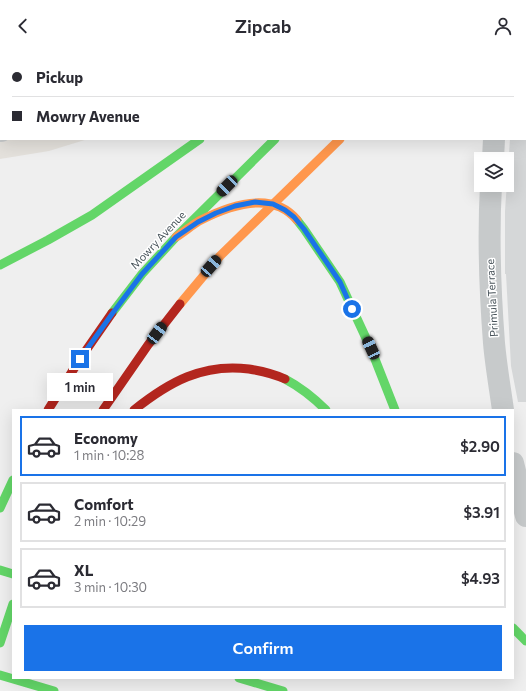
<!DOCTYPE html>
<html lang="en">
<head>
<meta charset="utf-8">
<style>
  :root { --surface:#fff; --page:#f7f7f7; --text:#2b2b33; --muted:#7c7c81; --line:#e1e1e2; --accent:#1a73e8 }
  body { margin:0; font-family:Commissioner,sans-serif; background:var(--page); color:var(--text); height:100vh; display:flex; flex-direction:column; font-size:15px; white-space:nowrap }
  * { box-sizing:border-box; margin:0 }
  p { font-size:13px; color:var(--muted) }
  .icon { flex:none; width:22px; height:22px; fill:none; stroke:currentColor; stroke-width:2; stroke-linecap:round; stroke-linejoin:round }
  .map { position:relative; flex:1; overflow:hidden }
  .details { position:absolute; left:12px; top:357px; width:502px; height:270px; display:flex; flex-direction:column; background:var(--surface); border-radius:0px; box-shadow:0 4px 16px #0002 }
  .details>* { flex:none }
  .hud { position:absolute; left:0px; top:0px; width:526px; height:88px; box-shadow:0 4px 16px #0002; display:grid; align-content:center; height:88px; padding:0 12px; background:var(--surface) }
  .tools { position:absolute; left:474px; top:100px; display:grid; gap:8px }
  .tools a { display:grid; place-items:center; width:40px; height:40px; border-radius:0px; background:var(--surface); box-shadow:0 4px 16px #0002; font-size:20px }
  .end { position:absolute; width:18px; height:18px; margin:-9px; border:5px solid #1a73e8; background:#fff; box-shadow:0 0 0 2px #fff }
  .from { border-radius:50% }
  .bubble { position:absolute; height:28px; border-radius:0px; background:var(--surface); box-shadow:0 4px 16px #0002; font-size:13px; font-weight:600; line-height:28px; text-align:center }
  .car { position:absolute; width:12px; height:24px; margin:-12px -6px; border-radius:5px; box-shadow:0 0 3px 1px #0007; background:linear-gradient(#222 24%,#8ab4d8 0 40%,#222 0 76%,#8ab4d8 0 86%,#222 0) }
  .hud b { display:flex; align-items:center; gap:14px; height:38px; font-size:15px }
  .hud b+b { border-top:1px solid var(--line) }
  .hud i { width:10px; height:10px; background:var(--text) }
  ul { padding:7px 0 0; list-style:none }
  li { display:flex; align-items:center; gap:12px; height:60px; margin:0 8px 6px; padding:0 4px; border:2px solid var(--line); border-radius:0px }
  li div { flex:1 }
  li b { display:block; font-size:15px }
  li em { font-style:normal; font-weight:600 }
  li.on { border-color:var(--accent) }
  li>.icon { width:36px; height:36px; stroke-width:1.5 }
  .action { display:flex; gap:8px; margin-top:auto; padding:8px 12px }
  .action a { flex:1; height:46px; border-radius:0px; background:var(--accent); color:#fff; font-size:16px; font-weight:600; line-height:46px; text-align:center }
  header { display:flex; justify-content:space-between; align-items:center; height:52px; padding:0 12px; background:var(--surface); font-size:18px; font-weight:600 }
  .map>svg:first-child { display:block }
  .commercial { fill:#e4e1dc }
  .building { fill:#d5d7d8 }
  .lines { fill:none; stroke-linecap:round; stroke-linejoin:round }
  .street { stroke:#c7cacb; stroke-width:22 }
  .fast { stroke:#63d668; stroke-width:9 }
  .slow { stroke:#ff974d; stroke-width:9 }
  .jam { stroke:#b3261e; stroke-width:9 }
  .fast-bridge { stroke:#63d668; stroke-width:9 }
  .route { stroke:#1a73e8; stroke-width:5 }
  .labels { text-anchor:middle; stroke-width:3; stroke-linejoin:round; paint-order:stroke }
  .street-label { font-size:11px; fill:#48535a; stroke:#fff }
</style>
</head>
<body>
<header><svg class="icon" aria-label="back" viewBox="0 0 24 24"><path d="M15 5l-7 7 7 7"/></svg>Zipcab<svg class="icon" aria-label="person" viewBox="0 0 24 24"><circle cx="12" cy="8" r="4"/><path d="M4 21q1-7 8-7t8 7"/></svg></header>
<div class="map">
<svg width="526" height="639" viewBox="0 0 526 639">
  <rect width="100%" height="100%" fill="#efefef"/>
  <path class="commercial" d="M0,0H230L229,1H1V87H88L49,99L0,107Z"/>
  <path class="building" d="M510,87H526V350H518L511,314L506,222H505V159Z"/>
  <g class="lines">
    <g class="street">
      <path d="M194,1L195,0"/>
      <path d="M525,57H526"/>
      <path d="M0,79H1"/>
      <path d="M493,107L494,87"/>
      <path d="M491,133C488,186 490,239 494,291C496,314 500,336 503,358"/>
      <path d="M513,411L526,464"/>
    </g>
    <g class="fast">
      <path d="M320,1L321,0"/>
      <path d="M426,1L427,0"/>
      <path d="M297,168L304,177L340,230L371,297L395,358"/>
      <path d="M0,213L48,188L92,163L200,87"/>
      <path d="M112,261L142,222L176,185L275,87"/>
      <path d="M285,327C300,335 314,346 326,358"/>
      <path d="M0,456L13,428"/>
      <path d="M0,518L13,522"/>
      <path d="M513,576L526,589"/>
      <path d="M0,623L54,639"/>
      <path d="M239,626L283,639"/>
    </g>
    <g class="slow">
      <path d="M176,185C184,180 191,174 199,169C228,154 272,138 297,168"/>
      <path d="M180,252L220,204L340,87"/>
    </g>
    <g class="jam">
      <path d="M363,1L364,0"/>
      <path d="M48,358L80,307L112,261"/>
      <path d="M103,358L148,293L180,252"/>
      <path d="M134,358C169,330 203,311 249,317C262,319 274,322 285,327"/>
    </g>
    <path class="fast-bridge" d="M0,591L13,552"/>
  </g>
  <g class="lines">
    <path class="route" d="M80,307L112,262L142,222L176,185L198,170L216,161L235,154L255,150L273,152L285,158L294,165L304,177L340,230L352,257"/>
  </g>
  <g class="labels">
    <g class="street-label">
      <text transform="translate(158 188) rotate(-47)" y="4">Mowry Avenue</text>
      <text transform="translate(492 246) rotate(-93)" y="4">Primula Terrace</text>
    </g>
  </g>
</svg>
<div class="tools">
<a><svg class="icon" aria-label="layers" viewBox="0 0 24 24"><path d="M12 4l9 5-9 5-9-5zM3 14l9 5 9-5"/></svg></a>
</div>
<i class="end from" style="left:352px;top:257px"></i>
<i class="end" style="left:80px;top:307px"></i>
<div class="bubble" style="left:47px;top:321px;width:66px">1 min</div>
<i class="car" style="left:227px;top:134px;rotate:225deg"></i>
<i class="car" style="left:211px;top:214px;rotate:41deg"></i>
<i class="car" style="left:157px;top:281px;rotate:37deg"></i>
<i class="car" style="left:371px;top:296px;rotate:335deg"></i>
<div class="hud">
<b><i class="from"></i>Pickup</b>
<b><i></i>Mowry Avenue</b>
</div>
<section class="details">
<ul>
<li class="on"><svg class="icon" aria-label="car" viewBox="0 0 24 24"><path d="M5 17H2v-5l4-1 3-4h7l3 4 3 1v5h-3M9 17h6M6 11h13"/><circle cx="7" cy="17" r="2"/><circle cx="17" cy="17" r="2"/></svg><div><b>Economy</b><p>1 min · 10:28</p></div><em>$2.90</em></li>
<li><svg class="icon" aria-label="car" viewBox="0 0 24 24"><path d="M5 17H2v-5l4-1 3-4h7l3 4 3 1v5h-3M9 17h6M6 11h13"/><circle cx="7" cy="17" r="2"/><circle cx="17" cy="17" r="2"/></svg><div><b>Comfort</b><p>2 min · 10:29</p></div><em>$3.91</em></li>
<li><svg class="icon" aria-label="car" viewBox="0 0 24 24"><path d="M5 17H2v-5l4-1 3-4h7l3 4 3 1v5h-3M9 17h6M6 11h13"/><circle cx="7" cy="17" r="2"/><circle cx="17" cy="17" r="2"/></svg><div><b>XL</b><p>3 min · 10:30</p></div><em>$4.93</em></li>
</ul>
<div class="action"><a>Confirm</a></div>
</section>
</div>
</body>
</html>
